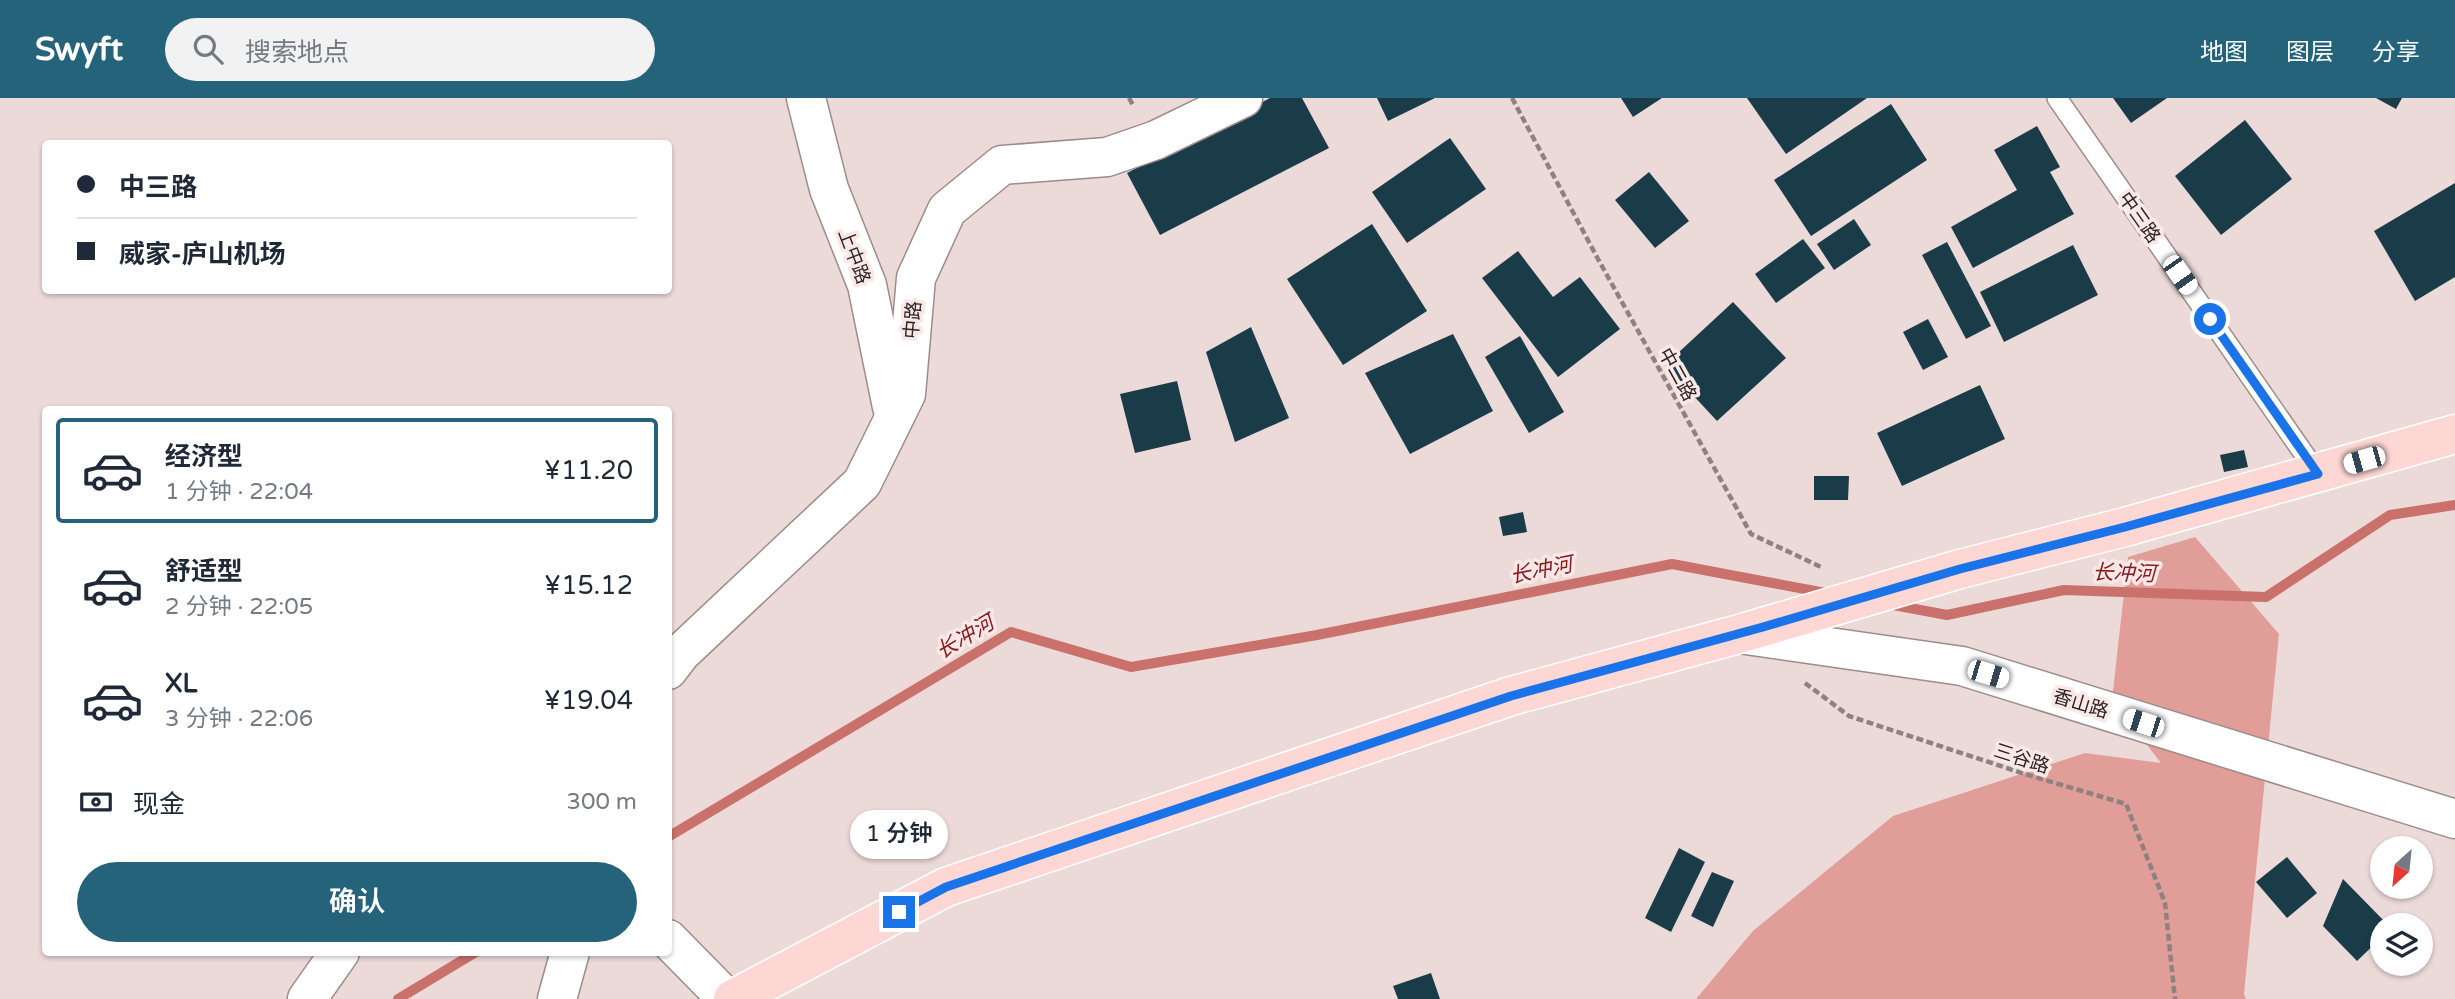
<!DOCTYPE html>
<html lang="zh">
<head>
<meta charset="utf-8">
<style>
  :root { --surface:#fff; --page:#f2f2f3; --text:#1f2937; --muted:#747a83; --line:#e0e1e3; --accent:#25637a }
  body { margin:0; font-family:"Varela Round","Noto Sans SC",sans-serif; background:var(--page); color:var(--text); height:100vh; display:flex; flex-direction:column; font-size:26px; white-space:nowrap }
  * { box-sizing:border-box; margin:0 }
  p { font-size:23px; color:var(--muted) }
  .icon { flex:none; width:38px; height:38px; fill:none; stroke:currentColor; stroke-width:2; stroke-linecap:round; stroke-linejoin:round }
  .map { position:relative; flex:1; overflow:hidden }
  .side { position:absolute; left:42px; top:308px; width:630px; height:550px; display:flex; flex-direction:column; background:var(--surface); border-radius:7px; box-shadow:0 2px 5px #0004 }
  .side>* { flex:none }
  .guide { position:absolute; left:42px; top:42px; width:630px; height:154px; border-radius:7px; box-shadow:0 2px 5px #0004; display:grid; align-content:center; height:154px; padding:0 35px; background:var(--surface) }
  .needle { width:46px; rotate:207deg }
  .fabs { position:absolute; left:2370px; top:738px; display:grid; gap:14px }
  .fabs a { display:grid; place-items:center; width:63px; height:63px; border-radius:50%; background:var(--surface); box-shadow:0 2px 5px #0004; font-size:35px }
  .end { position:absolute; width:32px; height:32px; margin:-16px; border:9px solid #1a73e8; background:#fff; box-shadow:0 0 0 4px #fff }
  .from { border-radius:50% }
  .bubble { position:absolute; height:49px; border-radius:24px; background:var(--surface); box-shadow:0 2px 5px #0004; font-size:23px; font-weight:600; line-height:49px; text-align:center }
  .car { position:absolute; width:21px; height:42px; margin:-21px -10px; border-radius:9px; box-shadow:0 0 5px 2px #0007; background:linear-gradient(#fff 24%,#345 0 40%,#fff 0 76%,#345 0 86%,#fff 0) }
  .guide b { display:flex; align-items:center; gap:24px; height:66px; font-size:26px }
  .guide b+b { border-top:2px solid var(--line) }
  .guide i { width:18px; height:18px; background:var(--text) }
  ul { padding:12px 0 0; list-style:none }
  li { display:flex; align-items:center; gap:21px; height:105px; margin:0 14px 10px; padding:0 21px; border:4px solid transparent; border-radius:7px }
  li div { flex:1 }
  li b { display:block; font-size:26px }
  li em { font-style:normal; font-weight:600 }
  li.on { border-color:var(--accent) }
  li>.icon { width:63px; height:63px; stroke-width:1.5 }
  .pay { display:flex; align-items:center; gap:18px; height:77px; padding:0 35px; font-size:26px }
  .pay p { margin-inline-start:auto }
  .action { display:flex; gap:14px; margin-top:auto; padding:14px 35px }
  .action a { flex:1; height:80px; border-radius:42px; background:var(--accent); color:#fff; font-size:28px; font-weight:600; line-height:80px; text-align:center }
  header { display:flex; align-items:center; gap:42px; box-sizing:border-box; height:98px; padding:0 35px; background:var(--accent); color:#fff }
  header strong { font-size:33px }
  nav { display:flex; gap:38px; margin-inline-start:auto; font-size:24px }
  .search { width:490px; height:63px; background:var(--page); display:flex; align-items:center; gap:18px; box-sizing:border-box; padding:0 24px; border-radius:38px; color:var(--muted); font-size:26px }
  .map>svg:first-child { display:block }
  .green { fill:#e19d98 }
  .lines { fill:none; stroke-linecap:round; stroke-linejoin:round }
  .stream { stroke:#ca716c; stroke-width:10 }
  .building { fill:#1a3c49 }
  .service-casing { stroke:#9c8c8a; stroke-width:22 }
  .minor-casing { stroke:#9c8c8a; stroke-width:41 }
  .primary-casing { stroke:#fff; stroke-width:41 }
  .path { stroke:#8e8181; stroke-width:4.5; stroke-dasharray:7 3.5; stroke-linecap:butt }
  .service { stroke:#fff; stroke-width:19 }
  .minor { stroke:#fff; stroke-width:38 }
  .primary { stroke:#fcd7d4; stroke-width:38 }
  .route { stroke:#1a73e8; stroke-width:9 }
  .labels { text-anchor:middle; stroke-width:7; stroke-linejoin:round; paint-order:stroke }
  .street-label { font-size:19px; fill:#2c2525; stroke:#f9e8e6 }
  .water-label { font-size:21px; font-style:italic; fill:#871c20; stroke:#f9e8e6 }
</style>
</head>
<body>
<header>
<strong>Swyft</strong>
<div class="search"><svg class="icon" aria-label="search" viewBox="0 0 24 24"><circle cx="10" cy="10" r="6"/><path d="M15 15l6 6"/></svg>搜索地点</div>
<nav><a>地图</a><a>图层</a><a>分享</a></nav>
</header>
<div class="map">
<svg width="2455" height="901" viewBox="0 0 2455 901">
  <rect width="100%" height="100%" fill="#ecdad9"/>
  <path class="green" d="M2195,439L2279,536L2244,896L2246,901H1696L1753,833L1893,718L2085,655L2161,665L2112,602L2128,459Z"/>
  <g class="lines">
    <g class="stream">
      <path d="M1888,506L1947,517L2064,492L2266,499L2390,417L2455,407"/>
      <path d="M668,739L1011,534L1131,569L1317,537L1672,466L1831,496"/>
      <path d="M398,901L476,854"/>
    </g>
  </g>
  <g class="building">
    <path d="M1270,0H1302L1329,50L1160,137L1127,75Z"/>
    <path d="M1377,0H1435L1388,23Z"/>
    <path d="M1621,0H1662L1633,19Z"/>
    <path d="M1747,0H1867L1786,56Z"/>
    <path d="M2113,0H2167L2131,25Z"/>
    <path d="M2376,0H2402L2396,11Z"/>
    <path d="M1891,6L1927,62L1811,138L1774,82Z"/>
    <path d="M2245,22L2292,81L2221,137L2175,78Z"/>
    <path d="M2037,28L2060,69L2050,74L2074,116L1973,170L1951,129L2017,92L1994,52Z"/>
    <path d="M1450,40L1486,91L1407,145L1372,94Z"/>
    <path d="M1649,74L1689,123L1655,150L1615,102Z"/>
    <path d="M2455,85V179L2415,203L2374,133Z"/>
    <path d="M1854,121L1871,147L1834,172L1817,146Z"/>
    <path d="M1372,126L1427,213L1343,267L1287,181Z"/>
    <path d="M1803,141L1825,170L1776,205L1755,176Z"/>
    <path d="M1947,144L1991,228L1966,241L1922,157Z"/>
    <path d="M2073,147L2098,197L2004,244L1980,194Z"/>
    <path d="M1518,153L1553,199L1580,179L1620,231L1558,279L1482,180Z"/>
    <path d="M1733,204L1786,260L1717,323L1665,267Z"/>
    <path d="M1928,221L1948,259L1923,272L1903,234Z"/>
    <path d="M1251,229L1289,320L1235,344L1206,254Z"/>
    <path d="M1453,236L1493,313L1410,356L1365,275Z"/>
    <path d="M1520,238L1564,314L1529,335L1485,259Z"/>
    <path d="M1177,283L1191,342L1135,355L1120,296Z"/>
    <path d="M1980,287L2005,341L1902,388L1877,335Z"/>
    <path d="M2244,352L2248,369L2224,374L2220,357Z"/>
    <path d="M1814,378H1849L1848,402H1814Z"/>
    <path d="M1523,414L1527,434L1503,438L1499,419Z"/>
    <path d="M1679,750L1705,764L1671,834L1645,820Z"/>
    <path d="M2287,759L2317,795L2287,820L2256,784Z"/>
    <path d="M1712,774L1734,783L1713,829L1691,818Z"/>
    <path d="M2343,781L2389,828H2382V839L2357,863L2323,828Z"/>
    <path d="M1431,875L1440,901H1398L1393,888Z"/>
  </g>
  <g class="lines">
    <defs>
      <path id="service" d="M2057,0L2318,376"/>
      <g id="minor">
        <path d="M806,0L829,91L867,187L892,309"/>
        <path d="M1739,536L1962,568L2455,721"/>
        <path d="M668,572L681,555L862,385L906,296L916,180L947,112L1002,67L1107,59L1156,42L1243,0"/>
        <path d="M668,841L727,901"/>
        <path d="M307,901L340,854"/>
        <path d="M557,901L570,854"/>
      </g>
      <path id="primary" d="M733,901L946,789L1511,598L1739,536L1960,471L2125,429L2455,336"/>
    </defs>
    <use href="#service" class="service-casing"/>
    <use href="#minor" class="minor-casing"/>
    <use href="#primary" class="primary-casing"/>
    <g class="path">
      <path d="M1129,0L1134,9"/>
      <path d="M1512,0L1598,161L1751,436L1823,470"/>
      <path d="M1805,585L1849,618L2025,676L2126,706L2165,805L2175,901"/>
    </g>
    <use href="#service" class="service"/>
    <use href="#minor" class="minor"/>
    <use href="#primary" class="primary"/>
  </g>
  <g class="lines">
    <path class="route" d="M899,814L946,789L1511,598L1763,529L1960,471L2125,429L2318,376L2210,221"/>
  </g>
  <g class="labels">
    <g class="street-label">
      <text transform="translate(2140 119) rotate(55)" y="7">中三路</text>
      <text transform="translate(855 158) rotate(69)" y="7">上中路</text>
      <text transform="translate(912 222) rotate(-85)" y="7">中路</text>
      <text transform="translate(1678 276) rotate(61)" y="7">中二路</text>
      <text transform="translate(2081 605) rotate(17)" y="7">香山路</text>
      <text transform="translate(2022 660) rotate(18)" y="7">三谷路</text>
    </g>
    <g class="water-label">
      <text transform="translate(1541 472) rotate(-11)" y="7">长冲河</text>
      <text transform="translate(2124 475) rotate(2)" y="7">长冲河</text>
      <text transform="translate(965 539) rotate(-31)" y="7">长冲河</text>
    </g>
  </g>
</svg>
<div class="fabs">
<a><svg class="needle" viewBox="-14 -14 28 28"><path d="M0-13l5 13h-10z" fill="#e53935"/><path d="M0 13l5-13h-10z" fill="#747a83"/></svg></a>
<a><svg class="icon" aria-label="layers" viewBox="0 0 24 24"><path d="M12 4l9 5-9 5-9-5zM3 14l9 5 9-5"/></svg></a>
</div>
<i class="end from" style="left:2210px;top:221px"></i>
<i class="end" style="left:899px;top:814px"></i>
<div class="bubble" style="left:850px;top:712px;width:98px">1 分钟</div>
<i class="car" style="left:2180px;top:177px;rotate:145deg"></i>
<i class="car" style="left:2364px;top:362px;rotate:254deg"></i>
<i class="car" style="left:1988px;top:576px;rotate:107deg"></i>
<i class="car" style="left:2143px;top:625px;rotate:288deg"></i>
<div class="guide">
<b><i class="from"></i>中三路</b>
<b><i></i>威家-庐山机场</b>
</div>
<section class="side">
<ul>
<li class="on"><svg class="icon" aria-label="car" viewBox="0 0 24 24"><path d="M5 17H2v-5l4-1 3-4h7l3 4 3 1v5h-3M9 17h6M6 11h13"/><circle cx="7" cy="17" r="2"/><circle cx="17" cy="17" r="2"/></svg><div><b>经济型</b><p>1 分钟 · 22:04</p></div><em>¥11.20</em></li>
<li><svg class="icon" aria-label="car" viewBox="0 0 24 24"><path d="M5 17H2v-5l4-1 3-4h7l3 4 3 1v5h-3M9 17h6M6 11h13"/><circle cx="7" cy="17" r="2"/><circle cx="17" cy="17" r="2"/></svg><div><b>舒适型</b><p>2 分钟 · 22:05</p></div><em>¥15.12</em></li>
<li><svg class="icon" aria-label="car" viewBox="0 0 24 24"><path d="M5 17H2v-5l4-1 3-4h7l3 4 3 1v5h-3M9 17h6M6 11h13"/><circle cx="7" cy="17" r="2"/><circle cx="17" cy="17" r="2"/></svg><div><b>XL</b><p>3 分钟 · 22:06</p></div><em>¥19.04</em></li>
</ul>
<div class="pay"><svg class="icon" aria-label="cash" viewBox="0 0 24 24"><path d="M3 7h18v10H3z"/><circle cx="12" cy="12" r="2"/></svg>现金<p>300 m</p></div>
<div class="action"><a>确认</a></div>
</section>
</div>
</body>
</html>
